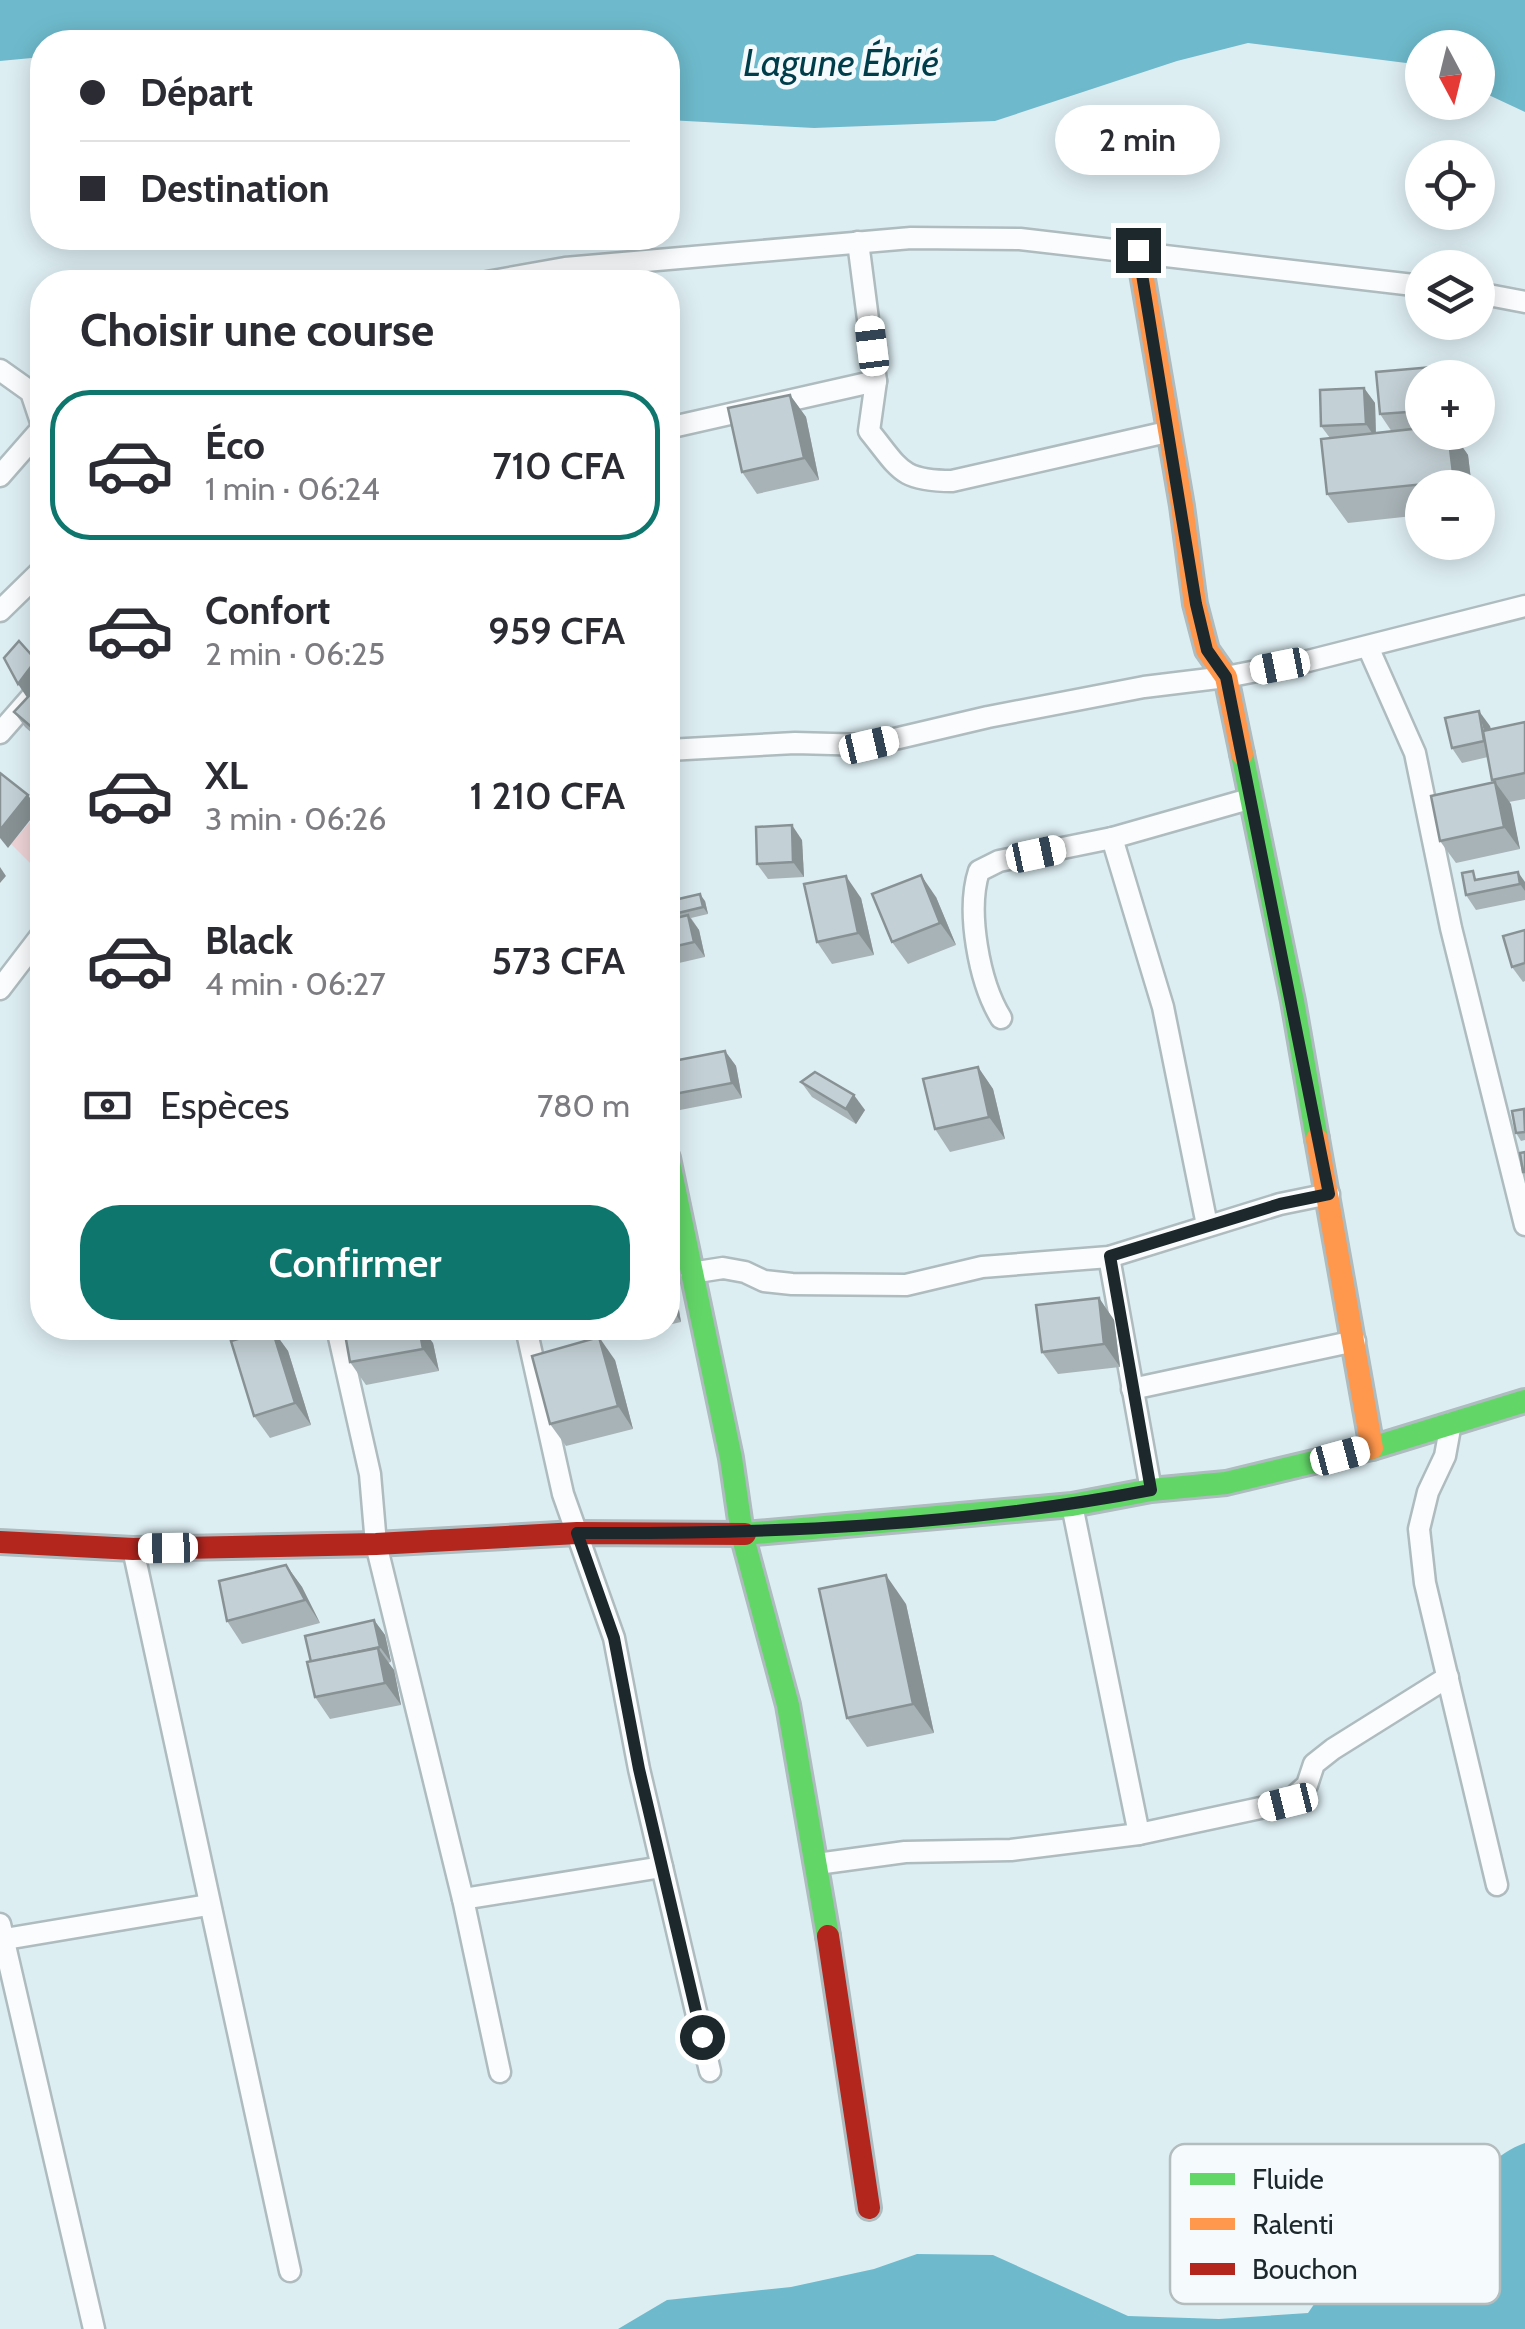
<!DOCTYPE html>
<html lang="fr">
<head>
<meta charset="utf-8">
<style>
  :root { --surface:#fff; --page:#f2f2f3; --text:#2b2b33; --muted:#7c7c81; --line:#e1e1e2; --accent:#0f766e }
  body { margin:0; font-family:Cabin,sans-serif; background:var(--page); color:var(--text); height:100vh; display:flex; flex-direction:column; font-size:38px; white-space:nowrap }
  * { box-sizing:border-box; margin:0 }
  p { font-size:32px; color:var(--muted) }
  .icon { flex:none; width:55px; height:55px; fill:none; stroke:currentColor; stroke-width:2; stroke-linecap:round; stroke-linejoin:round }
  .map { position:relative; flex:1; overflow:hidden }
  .panel { position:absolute; left:30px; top:270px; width:650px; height:1070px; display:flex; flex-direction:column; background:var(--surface); border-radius:40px; box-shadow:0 5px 25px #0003 }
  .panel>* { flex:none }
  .guide { position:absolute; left:30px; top:30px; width:650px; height:220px; border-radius:40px; box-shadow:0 5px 25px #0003; display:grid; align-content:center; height:220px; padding:0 50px; background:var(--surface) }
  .needle { width:65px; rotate:173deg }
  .fabs { position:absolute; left:1405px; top:30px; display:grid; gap:20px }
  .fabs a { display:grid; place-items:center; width:90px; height:90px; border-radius:50%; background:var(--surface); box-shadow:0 5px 25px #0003; font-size:50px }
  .end { position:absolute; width:45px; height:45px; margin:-22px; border:12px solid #1d282c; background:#fff; box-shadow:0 0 0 5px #fff }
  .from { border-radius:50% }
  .bubble { position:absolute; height:70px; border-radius:35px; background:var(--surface); box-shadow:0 5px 25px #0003; font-size:32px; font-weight:600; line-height:70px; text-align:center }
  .car { position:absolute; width:30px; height:60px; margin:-30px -15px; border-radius:12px; box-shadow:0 0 8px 2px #0007; background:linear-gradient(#fff 24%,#345 0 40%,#fff 0 76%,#345 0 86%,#fff 0) }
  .guide b { display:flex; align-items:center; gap:35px; height:95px; font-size:38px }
  .guide b+b { border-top:2px solid var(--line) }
  .guide i { width:25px; height:25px; background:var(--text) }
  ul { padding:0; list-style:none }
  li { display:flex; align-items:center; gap:30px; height:150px; margin:0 20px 15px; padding:0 30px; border:5px solid transparent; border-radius:40px }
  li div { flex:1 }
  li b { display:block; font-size:38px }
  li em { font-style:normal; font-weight:600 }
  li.selected { border-color:var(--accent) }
  li>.icon { width:90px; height:90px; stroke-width:1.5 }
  h2 { padding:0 50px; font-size:45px; line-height:120px }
  .pay { display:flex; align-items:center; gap:25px; height:110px; padding:0 50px; font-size:38px }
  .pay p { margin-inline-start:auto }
  .cta { display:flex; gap:20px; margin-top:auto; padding:20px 50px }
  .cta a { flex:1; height:115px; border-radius:40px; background:var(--accent); color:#fff; font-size:40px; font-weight:600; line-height:115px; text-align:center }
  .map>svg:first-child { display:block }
  .green { fill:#efd4d7 }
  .water { fill:#6ebacc }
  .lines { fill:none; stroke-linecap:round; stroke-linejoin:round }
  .street-casing { stroke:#aebbbf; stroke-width:25 }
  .fast-casing { stroke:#aebbbf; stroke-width:28 }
  .slow-casing { stroke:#aebbbf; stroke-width:28 }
  .jam-casing { stroke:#aebbbf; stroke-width:28 }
  .street { stroke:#fafcfd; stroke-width:20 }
  .fast { stroke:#63d668; stroke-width:22 }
  .slow { stroke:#ff974d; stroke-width:22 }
  .jam { stroke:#b3261e; stroke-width:22 }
  .wall { fill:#a8b3b7 }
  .shaded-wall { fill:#889295 }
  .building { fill:#c3d0d5; stroke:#889295; stroke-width:2.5 }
  .route { stroke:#1d282c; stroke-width:12 }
  .labels { text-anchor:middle; stroke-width:9; stroke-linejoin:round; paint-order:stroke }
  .water-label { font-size:38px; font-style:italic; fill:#003d4a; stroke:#f5fbfd }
  .key { fill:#f5fbfd; stroke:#b4bcbe; stroke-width:2.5 }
  .key-label { font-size:28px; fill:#1d282c }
</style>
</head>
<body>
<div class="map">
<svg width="1525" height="2329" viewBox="0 0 1525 2329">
  <rect width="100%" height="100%" fill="#ddeef3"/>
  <path class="green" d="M42,808V864L36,869L11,844Z"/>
  <g class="water">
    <path d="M0,0H1525V112L1478,90V48H1422V65L1248,43L1177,61L995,121L814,128L668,120V42H42V57L0,61Z"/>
    <path d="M1525,2143V2329H618L667,2300L791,2287L874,2269L917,2254L993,2255L1128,2316L1219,2319L1308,2313L1337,2271L1388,2257L1417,2214L1460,2205C1473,2180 1497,2152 1525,2143Z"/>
  </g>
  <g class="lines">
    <defs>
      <g id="street">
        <path d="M858,242L876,381L869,431C900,469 900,481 952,481L1167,432"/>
        <path d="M487,282L565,268L911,238L1020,239L1422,286"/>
        <path d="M1478,293L1525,302"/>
        <path d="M0,370L31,392L42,425"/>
        <path d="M668,428L876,381"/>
        <path d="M0,476L42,428"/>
        <path d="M0,611L42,570"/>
        <path d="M1368,647L1415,753L1451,928L1525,1225"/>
        <path d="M0,733L42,685"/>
        <path d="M668,750L795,743L869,745L988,717L1144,687L1226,677L1308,661L1525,606"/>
        <path d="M1112,838L1163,1007L1207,1225"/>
        <path d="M0,989L42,934"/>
        <path d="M1001,1018C979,982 966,911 979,871L999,861L1112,838L1249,799"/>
        <path d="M1109,1257L1151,1490"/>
        <path d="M691,1273L723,1268L745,1272L764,1281L792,1284L906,1285L982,1267L1109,1257L1280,1204L1329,1194"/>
        <path d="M337,1328L370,1474L376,1544L463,1899L500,2072"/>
        <path d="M526,1328L563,1494L614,1638L639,1769L710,2071"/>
        <path d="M1132,1389L1355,1341"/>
        <path d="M1451,1423L1445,1456L1428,1492L1419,1529L1425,1583L1497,1885"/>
        <path d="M1072,1505L1139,1834"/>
        <path d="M133,1549L290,2271"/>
        <path d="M817,1864L905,1852L1011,1850L1139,1834L1288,1802L1307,1785L1314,1764L1333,1749L1448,1677"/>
        <path d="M463,1899L662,1867"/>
        <path d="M0,1924L94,2329"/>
        <path d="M0,1940L208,1905"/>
      </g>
      <g id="fast">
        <path d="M1242,754L1293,1001L1317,1139"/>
        <path d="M668,1158L731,1458L742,1534L788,1705L828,1936"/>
        <path d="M745,1534L1072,1505L1151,1490L1226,1483L1372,1448L1525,1401"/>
      </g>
      <g id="slow">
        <path d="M1138,250L1182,506L1195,604L1207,650L1226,677L1242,754"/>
        <path d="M1317,1139L1372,1448"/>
      </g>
      <g id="jam">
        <path d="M0,1542L133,1549L376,1544L577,1533L745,1534"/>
        <path d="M828,1936L869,2208"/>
      </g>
    </defs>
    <use href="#street" class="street-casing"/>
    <use href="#fast" class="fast-casing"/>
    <use href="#slow" class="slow-casing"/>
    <use href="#jam" class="jam-casing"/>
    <use href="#street" class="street"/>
    <use href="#fast" class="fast"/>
    <use href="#slow" class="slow"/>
    <use href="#jam" class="jam"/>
  </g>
  <g class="wall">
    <path d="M1422,378V432H1452L1468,455L1472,488H1422V515L1348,523L1327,494L1330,438L1321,426L1364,388L1375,403L1376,433L1392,432L1380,414Z"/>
    <path d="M790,395L806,417L819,480L757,494L742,472Z"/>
    <path d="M42,670V680L37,687L42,682V742L25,727L14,712L27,698Z"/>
    <path d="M1525,722V799L1509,802L1520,849L1456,863L1440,841L1494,782L1488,757L1462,763L1452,748L1490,726L1491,729Z"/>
    <path d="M802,840L804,877L768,879L757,864Z"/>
    <path d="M1479,879L1525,882V900L1476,910L1466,895Z"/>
    <path d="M936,897L956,945L908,964L892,942Z"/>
    <path d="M861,898L874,955L832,964L817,942Z"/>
    <path d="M705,901L708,914L691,918L699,930L705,957L679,963L668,948L676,918L674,914Z"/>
    <path d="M1525,930V981L1523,982L1512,967Z"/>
    <path d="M725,1051L736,1066L742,1098L680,1110L669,1095Z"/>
    <path d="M978,1067L993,1089L1005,1139L950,1152L935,1129Z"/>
    <path d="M801,1082L865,1110L856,1124L812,1097Z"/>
    <path d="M1525,1110V1140L1521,1141L1516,1133Z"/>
    <path d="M668,1264L672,1270L681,1322L668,1325Z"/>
    <path d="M1099,1298L1114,1320L1120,1367L1058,1374L1042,1352Z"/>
    <path d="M575,1328H654L584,1340Z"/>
    <path d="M272,1329L288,1351L311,1425L270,1438L254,1416Z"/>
    <path d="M433,1343L439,1371L366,1385L350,1362Z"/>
    <path d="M615,1360L633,1429L566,1446L550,1424Z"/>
    <path d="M286,1565L302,1587L320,1623L242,1644L227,1621Z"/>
    <path d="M906,1604L934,1733L867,1747L847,1718Z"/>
    <path d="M374,1620L385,1635L391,1662L388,1663L394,1670L401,1705L330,1719L315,1697L311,1662Z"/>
  </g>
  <g class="shaded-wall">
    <path d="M1364,388L1375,403L1376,439L1366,424Z"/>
    <path d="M790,395L806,417L819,480L804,458Z"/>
    <path d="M1448,432H1452L1468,455L1472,488H1458L1454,481Z"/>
    <path d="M36,660L42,670V680L28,699L18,684Z"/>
    <path d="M1479,711L1490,726L1496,755L1486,740Z"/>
    <path d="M1495,782L1511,804L1520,849L1504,827Z"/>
    <path d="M28,795L38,810L8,848L0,838V830Z"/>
    <path d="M792,825L802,840L804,877L793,862Z"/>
    <path d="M0,867L6,876L0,883Z"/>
    <path d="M1518,872L1525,882V891L1520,884Z"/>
    <path d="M921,875L936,897L956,945L940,923Z"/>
    <path d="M846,876L861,898L874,955L858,933Z"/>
    <path d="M700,894L705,901L708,914L703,907Z"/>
    <path d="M688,915L699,930L705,957L694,942Z"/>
    <path d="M725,1051L736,1066L742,1098L732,1083Z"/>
    <path d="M978,1067L993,1089L1005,1139L989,1117Z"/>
    <path d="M854,1095L865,1110L856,1124L846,1109Z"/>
    <path d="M668,1264L672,1270L681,1322L668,1303Z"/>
    <path d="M1099,1298L1114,1320L1120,1367L1104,1344Z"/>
    <path d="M419,1328H422L433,1343L439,1371L423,1349Z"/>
    <path d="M272,1329L288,1351L311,1425L295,1403Z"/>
    <path d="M599,1337L615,1360L633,1429L618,1406Z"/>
    <path d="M286,1565L302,1587L320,1623L305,1600Z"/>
    <path d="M886,1575L906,1604L934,1733L913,1704Z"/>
    <path d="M374,1620L385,1635L391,1662L380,1647Z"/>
    <path d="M378,1648L394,1670L401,1705L385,1683Z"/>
  </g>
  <g class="building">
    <path d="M1432,367L1433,378H1422V411L1380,414L1376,372Z"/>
    <path d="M1364,388L1366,424L1321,426L1320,390Z"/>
    <path d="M790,395L804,458L742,472L728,408Z"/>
    <path d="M1422,428V432H1448L1454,481L1327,494L1321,439Z"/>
    <path d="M19,641L36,660L18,684L4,658Z"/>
    <path d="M42,682V736L14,712Z"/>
    <path d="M1479,711L1484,741L1452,748L1445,718Z"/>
    <path d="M1525,722V773L1492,780L1483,731Z"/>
    <path d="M0,773L28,795L0,830Z"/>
    <path d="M1495,782L1504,827L1440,841L1431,796Z"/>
    <path d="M792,825L793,862L757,864L756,827Z"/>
    <path d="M1473,871L1475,880L1518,872L1520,884L1466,895L1462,873Z"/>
    <path d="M921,875L940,923L892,942L872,894Z"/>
    <path d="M846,876L858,933L817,942L804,884Z"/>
    <path d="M700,894L703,907L674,914L670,901Z"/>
    <path d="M688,915L694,942L668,948V920Z"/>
    <path d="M1525,930V963L1512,967L1503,936Z"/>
    <path d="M725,1051L732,1083L669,1095L668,1062Z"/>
    <path d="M978,1067L989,1117L935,1129L923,1079Z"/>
    <path d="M815,1072L854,1095L846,1109L801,1082Z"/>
    <path d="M1524,1109L1525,1132L1516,1133L1512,1111Z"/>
    <path d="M1525,1152V1172H1523L1520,1153Z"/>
    <path d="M1099,1298L1104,1344L1042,1352L1036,1305Z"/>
    <path d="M380,1328H419L423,1349L350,1362L345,1334Z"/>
    <path d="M272,1329L295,1403L254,1416L231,1341Z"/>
    <path d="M599,1337L618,1406L550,1424L532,1356Z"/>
    <path d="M286,1565L305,1600L227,1621L219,1581Z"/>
    <path d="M886,1575L913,1704L847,1718L819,1589Z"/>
    <path d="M374,1620L380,1647L311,1662L305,1636Z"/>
    <path d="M378,1648L385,1683L315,1697L307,1662Z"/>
  </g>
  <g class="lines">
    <path class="route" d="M702,2037L639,1769L614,1638L577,1533C769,1534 962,1526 1151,1490L1110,1256L1280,1204L1329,1194L1226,677L1207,650L1196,604L1138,250"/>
  </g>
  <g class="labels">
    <g class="water-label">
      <text x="841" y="76">Lagune Ébrié</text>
    </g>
  </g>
  <rect x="1170" y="2144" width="330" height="160" rx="15" class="key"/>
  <rect x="1190" y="2173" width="45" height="12" fill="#63d668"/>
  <rect x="1190" y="2218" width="45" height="12" fill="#ff974d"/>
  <rect x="1190" y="2263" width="45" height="12" fill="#b3261e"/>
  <g class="key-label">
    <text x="1252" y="2189">Fluide</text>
    <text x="1252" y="2234">Ralenti</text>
    <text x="1252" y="2279">Bouchon</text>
  </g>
</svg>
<div class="fabs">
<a><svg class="needle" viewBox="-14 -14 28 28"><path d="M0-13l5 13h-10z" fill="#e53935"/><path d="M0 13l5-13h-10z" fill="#7c7c81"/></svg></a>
<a><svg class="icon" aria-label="locate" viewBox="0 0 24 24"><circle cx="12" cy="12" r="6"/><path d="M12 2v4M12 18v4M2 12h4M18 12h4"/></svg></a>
<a><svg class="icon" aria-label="layers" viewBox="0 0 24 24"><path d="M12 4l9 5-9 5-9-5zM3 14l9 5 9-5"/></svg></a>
<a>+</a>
<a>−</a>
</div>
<i class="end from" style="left:702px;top:2037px"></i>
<i class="end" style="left:1138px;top:250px"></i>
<div class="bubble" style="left:1055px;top:105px;width:165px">2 min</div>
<i class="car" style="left:872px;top:346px;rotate:353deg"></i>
<i class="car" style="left:1280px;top:666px;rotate:259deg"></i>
<i class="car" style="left:869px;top:745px;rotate:77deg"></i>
<i class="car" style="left:1036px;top:854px;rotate:78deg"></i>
<i class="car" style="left:1340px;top:1456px;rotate:75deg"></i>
<i class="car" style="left:168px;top:1548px;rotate:269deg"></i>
<i class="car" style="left:1288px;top:1802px;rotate:256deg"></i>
<div class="guide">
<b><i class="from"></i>Départ</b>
<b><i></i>Destination</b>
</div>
<section class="panel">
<h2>Choisir une course</h2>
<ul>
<li class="selected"><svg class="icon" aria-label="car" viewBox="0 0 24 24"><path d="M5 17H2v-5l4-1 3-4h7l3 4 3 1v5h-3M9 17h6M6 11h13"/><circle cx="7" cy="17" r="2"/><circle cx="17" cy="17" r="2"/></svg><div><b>Éco</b><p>1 min · 06:24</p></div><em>710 CFA</em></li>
<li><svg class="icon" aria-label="car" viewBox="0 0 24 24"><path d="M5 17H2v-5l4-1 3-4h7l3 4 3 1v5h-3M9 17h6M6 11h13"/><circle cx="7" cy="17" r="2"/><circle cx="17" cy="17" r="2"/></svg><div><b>Confort</b><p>2 min · 06:25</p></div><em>959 CFA</em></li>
<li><svg class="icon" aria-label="car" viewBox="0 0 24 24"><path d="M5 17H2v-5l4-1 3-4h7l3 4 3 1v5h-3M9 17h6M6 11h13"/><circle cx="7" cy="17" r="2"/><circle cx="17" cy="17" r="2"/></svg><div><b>XL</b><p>3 min · 06:26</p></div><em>1 210 CFA</em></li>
<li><svg class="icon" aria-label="car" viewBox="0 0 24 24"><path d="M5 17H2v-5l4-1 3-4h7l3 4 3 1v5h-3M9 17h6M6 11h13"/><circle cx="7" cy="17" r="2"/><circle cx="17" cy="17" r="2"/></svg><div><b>Black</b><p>4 min · 06:27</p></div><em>573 CFA</em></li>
</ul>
<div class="pay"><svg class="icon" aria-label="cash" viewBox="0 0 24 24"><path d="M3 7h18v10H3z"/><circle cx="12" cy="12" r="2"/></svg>Espèces<p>780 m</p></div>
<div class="cta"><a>Confirmer</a></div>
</section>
</div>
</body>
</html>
